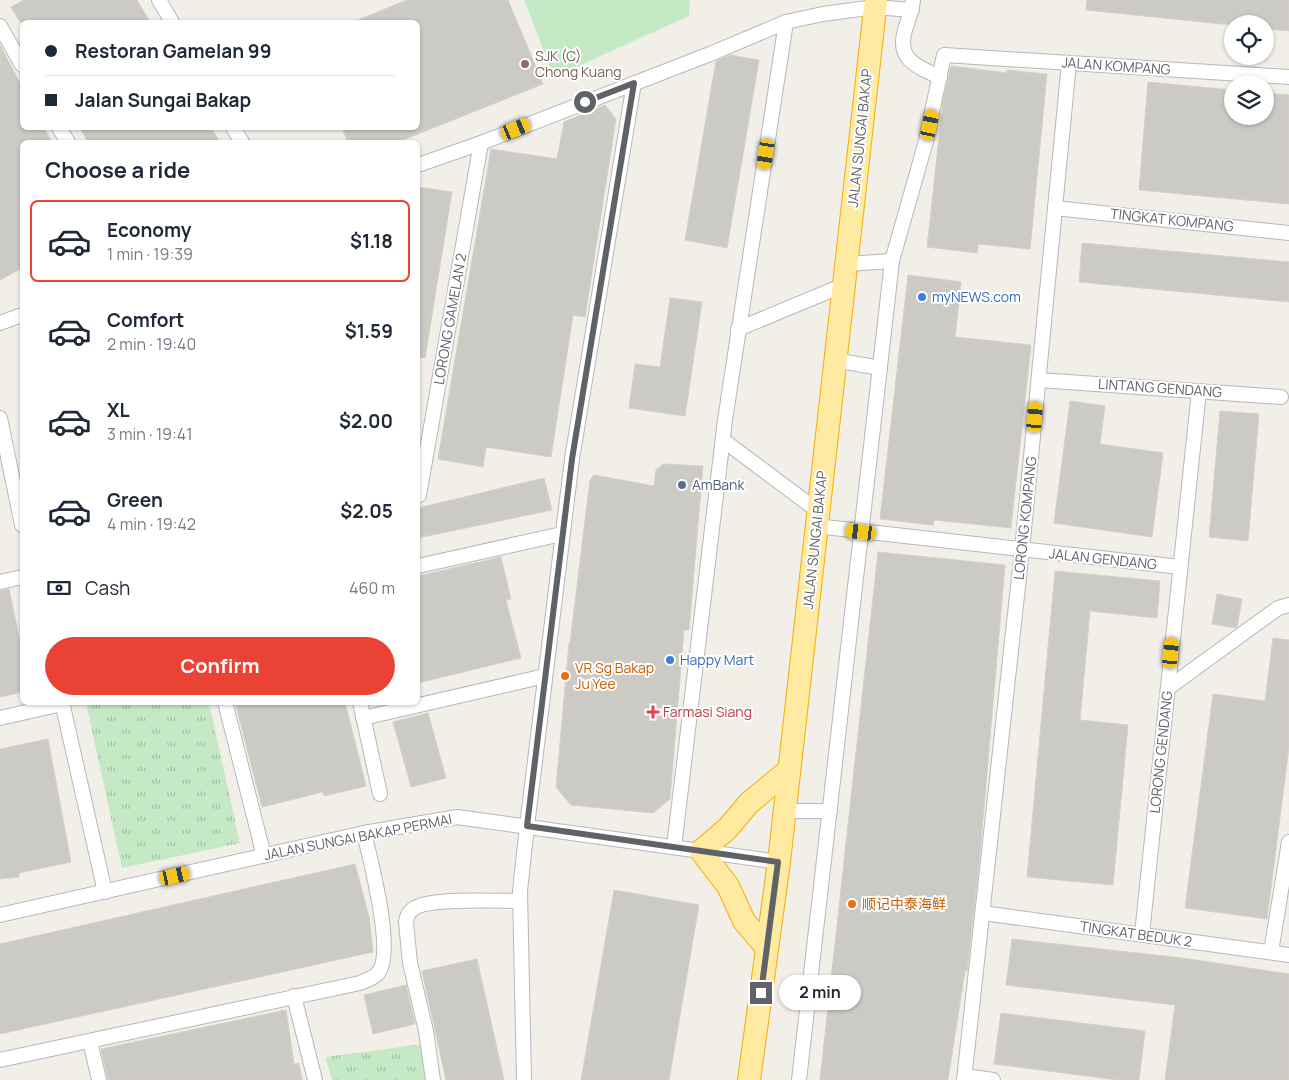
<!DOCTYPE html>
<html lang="en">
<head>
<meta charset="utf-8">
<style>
  :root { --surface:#fff; --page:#f6f6f7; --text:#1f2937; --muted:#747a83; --line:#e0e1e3; --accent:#ea4335 }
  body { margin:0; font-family:Manrope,"Noto Sans SC",sans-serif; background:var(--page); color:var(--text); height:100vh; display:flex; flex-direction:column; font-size:19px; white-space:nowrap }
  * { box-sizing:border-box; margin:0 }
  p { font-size:16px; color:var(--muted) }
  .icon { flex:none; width:28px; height:28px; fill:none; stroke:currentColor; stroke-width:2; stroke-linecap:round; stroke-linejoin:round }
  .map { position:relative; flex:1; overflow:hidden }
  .sheet { position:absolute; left:20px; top:140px; width:400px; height:565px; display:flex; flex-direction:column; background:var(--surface); border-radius:8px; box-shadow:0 1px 4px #0004 }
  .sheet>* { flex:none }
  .top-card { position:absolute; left:20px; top:20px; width:400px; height:110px; border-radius:8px; box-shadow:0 1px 4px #0004; display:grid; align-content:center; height:110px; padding:0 25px; background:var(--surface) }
  .controls { position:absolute; left:1224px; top:15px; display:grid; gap:10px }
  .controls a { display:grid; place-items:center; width:50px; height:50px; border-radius:50%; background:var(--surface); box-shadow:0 1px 4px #0004; font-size:25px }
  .end { position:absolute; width:22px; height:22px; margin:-11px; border:6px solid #5f6368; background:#fff; box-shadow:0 0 0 2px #fff }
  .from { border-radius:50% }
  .bubble { position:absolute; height:35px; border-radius:18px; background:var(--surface); box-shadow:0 1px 4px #0004; font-size:16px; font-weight:700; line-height:35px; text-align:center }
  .car { position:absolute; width:15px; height:30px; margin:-15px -8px; border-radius:6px; box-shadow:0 0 4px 1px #0007; background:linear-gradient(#f5c518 24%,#345 0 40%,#f5c518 0 76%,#345 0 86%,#f5c518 0) }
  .top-card b { display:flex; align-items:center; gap:18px; height:48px; font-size:19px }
  .top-card b+b { border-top:1px solid var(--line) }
  .top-card i { width:12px; height:12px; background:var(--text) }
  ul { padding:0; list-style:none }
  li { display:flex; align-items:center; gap:15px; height:82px; margin:0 10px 8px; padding:0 15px; border:2px solid transparent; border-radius:8px }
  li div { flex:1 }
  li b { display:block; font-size:19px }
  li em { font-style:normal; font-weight:700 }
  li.active { border-color:var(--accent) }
  li>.icon { width:45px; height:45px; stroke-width:1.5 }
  h2 { padding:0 25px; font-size:22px; line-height:60px }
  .pay { display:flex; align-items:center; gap:12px; height:55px; padding:0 25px; font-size:19px }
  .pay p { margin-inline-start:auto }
  .button { display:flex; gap:10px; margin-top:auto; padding:10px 25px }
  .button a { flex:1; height:58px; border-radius:30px; background:var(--accent); color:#fff; font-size:20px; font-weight:700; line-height:58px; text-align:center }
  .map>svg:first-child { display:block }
  .park { fill:url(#park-tufts) }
  .pitch { fill:#c5e8c5 }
  .building { fill:#cccac5; stroke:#d6d1c6 }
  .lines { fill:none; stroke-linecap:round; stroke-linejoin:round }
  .minor-casing { stroke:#b5b8bc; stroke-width:16 }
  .trunk-casing { stroke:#f9ab00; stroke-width:24 }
  .minor { stroke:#fff; stroke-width:14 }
  .trunk { stroke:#feeaa1; stroke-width:22 }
  .route { stroke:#5f6368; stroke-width:6 }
  .education-dot { fill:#8d6e63; stroke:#fff; stroke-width:2 }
  .shop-dot { fill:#3f7fe0; stroke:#fff; stroke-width:2 }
  .service-dot { fill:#5c6f8a; stroke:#fff; stroke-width:2 }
  .food-dot { fill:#e8710a; stroke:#fff; stroke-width:2 }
  .health-dot { fill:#e0444e; stroke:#fff; stroke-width:2 }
  .labels { text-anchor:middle; stroke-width:4; stroke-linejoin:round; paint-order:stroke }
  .education-label { font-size:14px; fill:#785e54; stroke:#fff; text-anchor:start }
  .street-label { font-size:14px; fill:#5f6368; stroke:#fff }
  .shop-label { font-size:14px; fill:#366cbe; stroke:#fff; text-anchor:start }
  .service-label { font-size:14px; fill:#4e5e75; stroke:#fff; text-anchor:start }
  .food-label { font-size:14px; fill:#c56008; stroke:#fff; text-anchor:start }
  .health-label { font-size:14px; fill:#be3a42; stroke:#fff; text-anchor:start }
</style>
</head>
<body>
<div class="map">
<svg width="1289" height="1080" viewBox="0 0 1289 1080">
  <defs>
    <pattern id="park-tufts" width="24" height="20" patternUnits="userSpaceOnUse" patternTransform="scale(1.25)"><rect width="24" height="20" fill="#c5e8c5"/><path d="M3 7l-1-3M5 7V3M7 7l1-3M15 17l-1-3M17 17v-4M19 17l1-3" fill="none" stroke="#a3c0a4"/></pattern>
  </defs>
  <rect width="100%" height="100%" fill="#f1efe8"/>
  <g class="park">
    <path d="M86,703H209L240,843L122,868Z"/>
    <path d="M423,1044L427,1080H332L325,1057Z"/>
  </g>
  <path class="pitch" d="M524,0H690L689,16L554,77Z"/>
  <g class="building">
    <path d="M24,0H137L150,22H20L11,7Z"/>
    <path d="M407,0H508L543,84L398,142H348L342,128H418V22H353Z"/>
    <path d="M1087,0H1289V31L1265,29V24H1232V25L1086,10Z"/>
    <path d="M0,45L22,87V128H44L52,142H22V268L0,280Z"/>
    <path d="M730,55L759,60L727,248L685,240L716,61Z"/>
    <path d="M951,66L1007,73V70L1047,74L1030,249L978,244L977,253L927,247L943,101Z"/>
    <path d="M1148,82L1232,90V116H1265V93L1289,95V204L1139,190Z"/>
    <path d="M605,105L616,119L585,317L573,315L551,457L486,447L483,467L438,459L491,149L557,159L564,122Z"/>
    <path d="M80,128H211L220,142H88Z"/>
    <path d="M418,187L452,192L425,358L418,357Z"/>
    <path d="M1082,243L1289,262V302L1079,282Z"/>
    <path d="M908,275L961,282L955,337L1031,345L1011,528L934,520L933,525L880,519Z"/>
    <path d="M670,298L702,302L685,416L629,408L635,364L660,367Z"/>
    <path d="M1070,401L1105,406L1100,444L1163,453L1152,537L1054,523Z"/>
    <path d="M1220,411L1259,414L1248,541L1209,537Z"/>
    <path d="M663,464L703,466L689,630H684L670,799L653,813L571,805L556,787L569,643H570L590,480L594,475L654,486L656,470Z"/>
    <path d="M544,478L552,510L418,538V508Z"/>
    <path d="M878,552L1005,565L980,854L967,971H965L948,1080H820Z"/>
    <path d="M501,557L511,599L506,600L521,658L418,683V576Z"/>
    <path d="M1055,571L1160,581L1157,618L1090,611L1080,720L1128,725L1113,885L1027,877Z"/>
    <path d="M9,589L22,651V692L0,697V591Z"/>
    <path d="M1217,594L1242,599L1237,627L1235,628L1212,624Z"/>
    <path d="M1273,638L1289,640V747L1267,919L1185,908L1213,694L1265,701Z"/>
    <path d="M235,702H345L366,786L324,796L323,792L262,807Z"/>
    <path d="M428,713L446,778L411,787L393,722Z"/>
    <path d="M48,739L71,862L19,873V877L0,879V749Z"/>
    <path d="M355,864L369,917L373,952L0,1034V944Z"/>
    <path d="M614,890L699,905L669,1080H581Z"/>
    <path d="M1012,939L1182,958L1289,974V1080H1165L1175,1005L1006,985Z"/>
    <path d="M477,959L504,1080H446L422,971Z"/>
    <path d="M406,985L415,1024L373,1034L364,995Z"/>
    <path d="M286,1010L294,1064L299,1063L302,1080H108L101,1049Z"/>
    <path d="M1001,1013L1145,1031L1139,1080H1118L994,1064Z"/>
  </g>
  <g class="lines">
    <defs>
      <g id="minor">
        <path d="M159,0L172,22"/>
        <path d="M913,0C912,11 908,20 905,30C896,60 918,67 940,77"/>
        <path d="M0,26L22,65"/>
        <path d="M59,128L68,142"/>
        <path d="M233,128L242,142"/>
        <path d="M418,165L481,143L710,54L786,22L823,14L875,7L912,10"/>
        <path d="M1055,208L1289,233"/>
        <path d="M846,264L892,261"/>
        <path d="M0,323L22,315"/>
        <path d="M738,329L844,285"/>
        <path d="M835,360L880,368"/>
        <path d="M1039,380L1281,397"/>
        <path d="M0,418L22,525"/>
        <path d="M723,440L818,511"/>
        <path d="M419,495L481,143"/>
        <path d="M816,526L1180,567"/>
        <path d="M418,566L562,534"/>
        <path d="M0,582L22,577"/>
        <path d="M1168,688L1278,608L1289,605"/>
        <path d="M62,702L105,892"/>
        <path d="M225,702L264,856"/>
        <path d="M360,702L380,794"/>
        <path d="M0,718L62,704"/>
        <path d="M363,718L545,676"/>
        <path d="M784,811H830"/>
        <path d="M674,847L725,420L786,22"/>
        <path d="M983,913L1289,955"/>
        <path d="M0,915L364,833L457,817L779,862"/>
        <path d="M1142,934L1199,391"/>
        <path d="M1271,952L1289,842"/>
        <path d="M294,996L315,1080"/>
        <path d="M90,1041L99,1080"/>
        <path d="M0,1060L360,983C365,981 373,978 377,974C396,956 370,858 364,833"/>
        <path d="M965,1076L993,1080"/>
        <path d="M433,1080L426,1031L410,963L406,922C407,916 408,913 413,909C427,897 499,901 520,901"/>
        <path d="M524,1080L520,891L527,826L572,459L634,83"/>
        <path d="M799,1080L892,261L926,141L944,55L1289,77"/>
        <path d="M964,1080L1022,550L1069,63"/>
      </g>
      <g id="trunk">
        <path d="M767,948L744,921L728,886L701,851L727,829L749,803L789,770"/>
        <path d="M749,1080L779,862L876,0"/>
      </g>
    </defs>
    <use href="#minor" class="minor-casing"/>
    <use href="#trunk" class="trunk-casing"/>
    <use href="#minor" class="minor"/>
    <use href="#trunk" class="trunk"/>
  </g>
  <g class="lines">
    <path class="route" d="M585,102L634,83L572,459L527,826L778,862L761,993"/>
  </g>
  <circle class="education-dot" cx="525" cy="64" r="5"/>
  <g class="shop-dot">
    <circle cx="922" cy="297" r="5"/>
    <circle cx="670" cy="660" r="5"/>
  </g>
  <circle class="service-dot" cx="682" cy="485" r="5"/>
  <g class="food-dot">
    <circle cx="565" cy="676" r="5"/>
    <circle cx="852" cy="904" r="5"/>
  </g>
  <path class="health-dot" d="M650.5 704.5h5v5h5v5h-5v5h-5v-5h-5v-5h5z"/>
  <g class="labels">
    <g class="education-label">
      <text x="535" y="61">SJK (C)<tspan x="535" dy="16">Chong Kuang</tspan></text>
    </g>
    <g class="street-label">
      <text transform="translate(1116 66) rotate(4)" y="5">JALAN KOMPANG</text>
      <text transform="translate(860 138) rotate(-84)" y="5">JALAN SUNGAI BAKAP</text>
      <text transform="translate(1172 220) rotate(6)" y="5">TINGKAT KOMPANG</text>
      <text transform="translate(450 319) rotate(-80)" y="5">LORONG GAMELAN 2</text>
      <text transform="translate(1160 388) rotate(4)" y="5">LINTANG GENDANG</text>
      <text transform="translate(1025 518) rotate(-84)" y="5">LORONG KOMPANG</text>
      <text transform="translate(815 540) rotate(-84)" y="5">JALAN SUNGAI BAKAP</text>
      <text transform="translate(1103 559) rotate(6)" y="5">JALAN GENDANG</text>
      <text transform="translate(1161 752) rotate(-84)" y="5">LORONG GENDANG</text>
      <text transform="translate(358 837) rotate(-11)" y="5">JALAN SUNGAI BAKAP PERMAI</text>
      <text transform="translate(1136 934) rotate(8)" y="5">TINGKAT BEDUK 2</text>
    </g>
    <g class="shop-label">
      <text x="932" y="302">myNEWS.com</text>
      <text x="680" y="665">Happy Mart</text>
    </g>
    <g class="service-label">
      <text x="692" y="490">AmBank</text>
    </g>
    <g class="food-label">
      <text x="575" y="673">VR Sg Bakap<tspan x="575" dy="16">Ju Yee</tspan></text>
      <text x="862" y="909">顺记中泰海鲜</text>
    </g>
    <g class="health-label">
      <text x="663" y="717">Farmasi Siang</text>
    </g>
  </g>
</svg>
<div class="controls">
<a><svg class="icon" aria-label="locate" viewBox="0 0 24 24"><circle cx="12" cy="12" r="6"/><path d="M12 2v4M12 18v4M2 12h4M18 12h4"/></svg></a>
<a><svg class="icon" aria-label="layers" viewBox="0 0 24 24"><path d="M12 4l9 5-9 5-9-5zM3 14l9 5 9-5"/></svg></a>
</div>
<i class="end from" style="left:585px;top:102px"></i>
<i class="end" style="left:761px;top:993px"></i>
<div class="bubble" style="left:779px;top:975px;width:82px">2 min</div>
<i class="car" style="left:930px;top:125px;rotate:12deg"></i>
<i class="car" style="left:516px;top:129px;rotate:68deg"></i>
<i class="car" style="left:766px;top:154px;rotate:189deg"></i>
<i class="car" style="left:1035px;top:417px;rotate:5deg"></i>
<i class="car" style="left:861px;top:532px;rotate:277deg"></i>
<i class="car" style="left:1171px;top:653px;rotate:6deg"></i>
<i class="car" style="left:175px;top:876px;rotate:77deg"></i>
<div class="top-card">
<b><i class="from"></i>Restoran Gamelan 99</b>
<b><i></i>Jalan Sungai Bakap</b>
</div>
<section class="sheet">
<h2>Choose a ride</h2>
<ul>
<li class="active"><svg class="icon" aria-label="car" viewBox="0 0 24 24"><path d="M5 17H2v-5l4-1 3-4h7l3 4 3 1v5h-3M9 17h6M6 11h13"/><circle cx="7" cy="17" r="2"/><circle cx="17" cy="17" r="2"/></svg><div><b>Economy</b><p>1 min · 19:39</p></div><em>$1.18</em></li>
<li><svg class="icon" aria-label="car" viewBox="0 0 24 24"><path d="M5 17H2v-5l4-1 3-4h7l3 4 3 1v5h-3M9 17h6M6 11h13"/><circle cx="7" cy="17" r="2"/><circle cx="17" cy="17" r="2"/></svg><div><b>Comfort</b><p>2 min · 19:40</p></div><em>$1.59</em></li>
<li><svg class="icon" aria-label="car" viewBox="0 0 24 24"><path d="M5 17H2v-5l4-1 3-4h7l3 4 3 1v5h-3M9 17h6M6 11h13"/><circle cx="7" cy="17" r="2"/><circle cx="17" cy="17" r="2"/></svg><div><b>XL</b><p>3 min · 19:41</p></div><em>$2.00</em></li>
<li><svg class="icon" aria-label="car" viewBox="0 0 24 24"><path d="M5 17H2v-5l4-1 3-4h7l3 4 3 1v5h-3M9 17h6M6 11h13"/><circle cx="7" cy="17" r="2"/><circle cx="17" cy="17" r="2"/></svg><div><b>Green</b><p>4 min · 19:42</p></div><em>$2.05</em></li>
</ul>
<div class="pay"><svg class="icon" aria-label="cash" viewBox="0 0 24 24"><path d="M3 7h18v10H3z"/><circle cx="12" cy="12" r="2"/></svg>Cash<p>460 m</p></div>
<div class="button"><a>Confirm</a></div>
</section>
</div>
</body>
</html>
